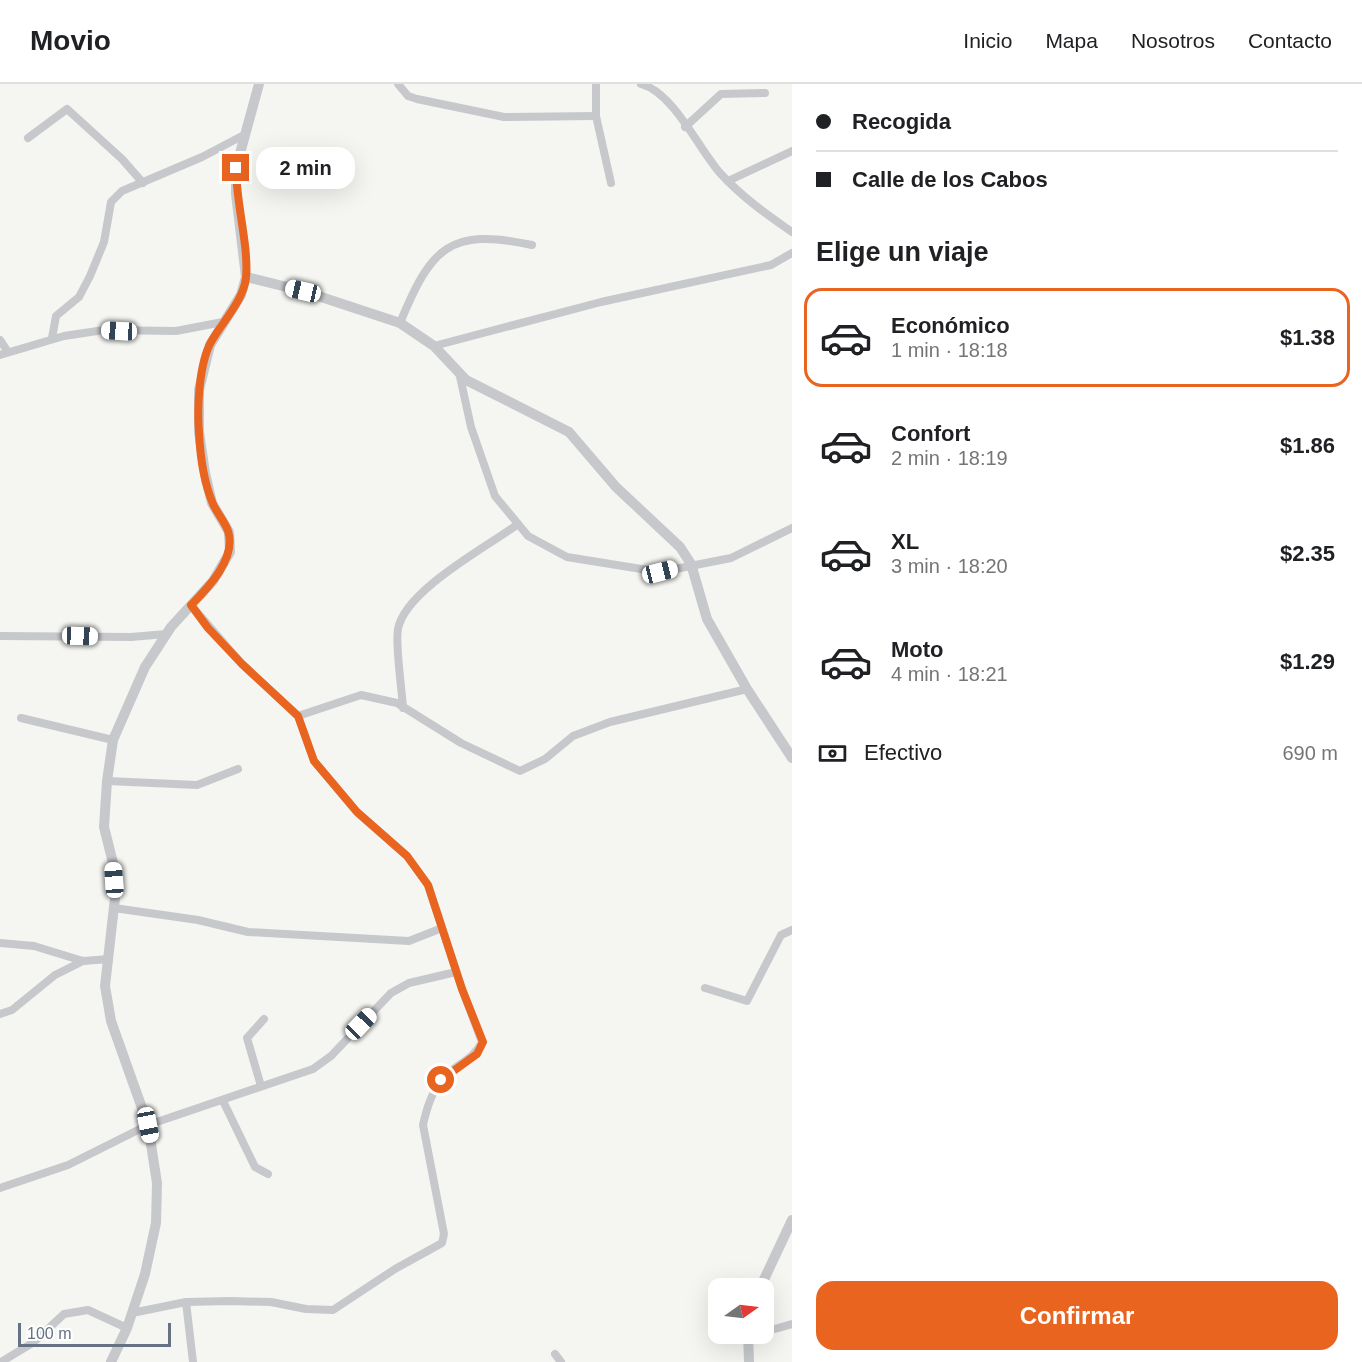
<!DOCTYPE html>
<html lang="es">
<head>
<meta charset="utf-8">
<style>
  :root { --surface:#fff; --page:#f6f6f6; --text:#202124; --muted:#757577; --line:#e0e0e0; --accent:#e9641f }
  body { margin:0; font-family:Helvetica,sans-serif; background:var(--page); color:var(--text); height:100vh; display:flex; flex-direction:column; font-size:22px; white-space:nowrap }
  * { box-sizing:border-box; margin:0 }
  p { font-size:20px; color:var(--muted) }
  .icon { flex:none; width:33px; height:33px; fill:none; stroke:currentColor; stroke-width:2; stroke-linecap:round; stroke-linejoin:round }
  .map { position:relative; flex:1; overflow:hidden }
  .sheet { display:flex; flex-direction:column; background:var(--surface); width:570px }
  .sheet>* { flex:none }
  .top-card { display:grid; align-content:center; height:132px; padding:0 24px; background:var(--surface) }
  .needle { width:39px; rotate:76deg }
  .fabs { position:absolute; left:708px; top:1194px; display:grid; gap:12px }
  .fabs a { display:grid; place-items:center; width:66px; height:66px; border-radius:12px; background:var(--surface); box-shadow:0 6px 24px #0002; font-size:30px }
  .scale { position:absolute; left:18px; bottom:15px; width:153px; box-sizing:border-box; padding-left:6px; border:3px solid #647284; border-top:0; font-size:16px; line-height:21px; white-space:nowrap; color:#647284; -webkit-text-stroke:4px #fff; paint-order:stroke }
  .end { position:absolute; width:27px; height:27px; margin:-14px; border:8px solid #e9641f; background:#fff; box-shadow:0 0 0 3px #fff }
  .from { border-radius:50% }
  .bubble { position:absolute; height:42px; border-radius:18px; background:var(--surface); box-shadow:0 6px 24px #0002; font-size:20px; font-weight:800; line-height:42px; text-align:center }
  .car { position:absolute; width:18px; height:36px; margin:-18px -9px; border-radius:8px; box-shadow:0 0 4px 2px #0007; background:linear-gradient(#fff 24%,#345 0 40%,#fff 0 76%,#345 0 86%,#fff 0) }
  .top-card b { display:flex; align-items:center; gap:21px; height:57px; font-size:22px }
  .top-card b+b { border-top:2px solid var(--line) }
  .top-card i { width:15px; height:15px; background:var(--text) }
  ul { padding:0; list-style:none }
  li { display:flex; align-items:center; gap:18px; height:99px; margin:0 12px 9px; padding:0 12px; border:3px solid transparent; border-radius:18px }
  li div { flex:1 }
  li b { display:block; font-size:22px }
  li em { font-style:normal; font-weight:800 }
  li.selected { border-color:var(--accent) }
  li>.icon { width:54px; height:54px; stroke-width:1.5 }
  h2 { padding:0 24px; font-size:27px; line-height:72px }
  .pay { display:flex; align-items:center; gap:15px; height:66px; padding:0 24px; font-size:22px }
  .pay p { margin-inline-start:auto }
  .primary-button { display:flex; gap:12px; margin-top:auto; padding:12px 24px }
  .primary-button a { flex:1; height:69px; border-radius:18px; background:var(--accent); color:#fff; font-size:24px; font-weight:800; line-height:69px; text-align:center }
  header { display:flex; align-items:center; gap:36px; box-sizing:border-box; height:84px; padding:0 30px; background:var(--surface); border-bottom:2px solid var(--line) }
  header strong { font-size:28px }
  nav { display:flex; gap:33px; margin-inline-start:auto; font-size:21px }
  main { display:flex; flex:1; min-height:0 }
  .map>svg:first-child { display:block }
  .lines { fill:none; stroke-linecap:round; stroke-linejoin:round }
  .minor { stroke:#c6c8cc; stroke-width:8 }
  .tertiary { stroke:#c6c8cc; stroke-width:10 }
  .route { stroke:#e9641f; stroke-width:8 }
</style>
</head>
<body>
<header>
<strong>Movio</strong>
<nav><a>Inicio</a><a>Mapa</a><a>Nosotros</a><a>Contacto</a></nav>
</header>
<main>
<div class="map">
<svg width="792" height="1278" viewBox="0 0 792 1278">
  <rect width="100%" height="100%" fill="#f5f6f2"/>
  <g class="lines">
    <g class="minor">
      <path d="M398,0L408,12L417,15L504,33L596,32"/>
      <path d="M596,0V32L611,99"/>
      <path d="M641,0C674,9 698,64 720,89C742,113 766,130 792,148"/>
      <path d="M685,43L721,10L765,9"/>
      <path d="M28,54L67,25L122,75L143,99"/>
      <path d="M728,97L792,67"/>
      <path d="M400,239C431,164 449,143 532,161"/>
      <path d="M52,254L56,232L79,213L90,192L104,158L111,118L122,107L202,73L244,51"/>
      <path d="M0,256L8,268"/>
      <path d="M434,262L601,218L771,181L792,169"/>
      <path d="M0,271L64,252L104,246L176,247L223,238"/>
      <path d="M459,288L471,343L495,412L528,452L567,473L660,488L731,474L792,444"/>
      <path d="M0,552L131,553L166,550"/>
      <path d="M403,624C402,606 395,560 398,545C405,506 487,463 518,440"/>
      <path d="M298,632L361,611L397,619L461,659L520,687L545,675L573,652L610,638L747,605"/>
      <path d="M21,634L113,656"/>
      <path d="M107,697L197,701L238,685"/>
      <path d="M114,824L198,836L248,848L409,857L442,844"/>
      <path d="M0,859L34,862L83,877L109,875"/>
      <path d="M705,904L747,917L781,851L792,846"/>
      <path d="M0,930L12,926L55,891L83,877"/>
      <path d="M261,1002L247,954L264,935"/>
      <path d="M223,1017L255,1083L268,1090"/>
      <path d="M0,1104L68,1081L148,1041L313,985L331,972L391,909L409,899L456,888"/>
      <path d="M186,1218L193,1278"/>
      <path d="M132,1229L186,1218L230,1217L271,1218L306,1225L333,1226L395,1185L442,1159L444,1150L423,1041C426,1027 431,1009 441,997C453,981 473,977 482,958L462,905L428,801L407,772L357,728L314,677L298,632L242,580L191,521"/>
      <path d="M764,1248L792,1240"/>
      <path d="M555,1270L561,1278"/>
      <path d="M1,1278L34,1258L64,1230L88,1226L127,1244"/>
    </g>
    <g class="tertiary">
      <path d="M246,193L303,207L400,239L434,262L466,296L569,348L616,403L680,463L691,480L707,535L747,605L792,674"/>
      <path d="M760,1204L792,1136"/>
      <path d="M748,1250L749,1278"/>
      <path d="M111,1278L127,1244L145,1190L156,1139L157,1099L148,1041L111,937L105,902L115,814L113,779L104,743L107,697L113,656L145,583L171,543L213,497L230,468L229,448L212,419L205,389L199,348V306L210,261L241,211L246,193L236,110V84L259,0"/>
    </g>
  </g>
  <g class="lines">
    <path class="route" d="M236,84C236,119 249,162 246,194C243,217 223,237 211,258C199,280 197,323 199,348C200,370 204,399 213,420C217,429 225,438 228,447C237,474 208,504 191,521L208,544L242,580L298,632L314,677L357,728L407,772L428,801L462,905L483,958L477,970L441,996"/>
  </g>
</svg>
<div class="fabs">
<a><svg class="needle" viewBox="-14 -14 28 28"><path d="M0-13l5 13h-10z" fill="#e53935"/><path d="M0 13l5-13h-10z" fill="#757577"/></svg></a>
</div>
<div class="scale">100 m</div>
<i class="end from" style="left:441px;top:996px"></i>
<i class="end" style="left:236px;top:84px"></i>
<div class="bubble" style="left:256px;top:63px;width:99px">2 min</div>
<i class="car" style="left:303px;top:207px;rotate:283deg"></i>
<i class="car" style="left:119px;top:247px;rotate:273deg"></i>
<i class="car" style="left:660px;top:488px;rotate:76deg"></i>
<i class="car" style="left:80px;top:552px;rotate:92deg"></i>
<i class="car" style="left:114px;top:796px;rotate:356deg"></i>
<i class="car" style="left:361px;top:940px;rotate:44deg"></i>
<i class="car" style="left:148px;top:1041px;rotate:169deg"></i>
</div>
<section class="sheet">
<div class="top-card">
<b><i class="from"></i>Recogida</b>
<b><i></i>Calle de los Cabos</b>
</div>
<h2>Elige un viaje</h2>
<ul>
<li class="selected"><svg class="icon" aria-label="car" viewBox="0 0 24 24"><path d="M5 17H2v-5l4-1 3-4h7l3 4 3 1v5h-3M9 17h6M6 11h13"/><circle cx="7" cy="17" r="2"/><circle cx="17" cy="17" r="2"/></svg><div><b>Económico</b><p>1 min · 18:18</p></div><em>$1.38</em></li>
<li><svg class="icon" aria-label="car" viewBox="0 0 24 24"><path d="M5 17H2v-5l4-1 3-4h7l3 4 3 1v5h-3M9 17h6M6 11h13"/><circle cx="7" cy="17" r="2"/><circle cx="17" cy="17" r="2"/></svg><div><b>Confort</b><p>2 min · 18:19</p></div><em>$1.86</em></li>
<li><svg class="icon" aria-label="car" viewBox="0 0 24 24"><path d="M5 17H2v-5l4-1 3-4h7l3 4 3 1v5h-3M9 17h6M6 11h13"/><circle cx="7" cy="17" r="2"/><circle cx="17" cy="17" r="2"/></svg><div><b>XL</b><p>3 min · 18:20</p></div><em>$2.35</em></li>
<li><svg class="icon" aria-label="car" viewBox="0 0 24 24"><path d="M5 17H2v-5l4-1 3-4h7l3 4 3 1v5h-3M9 17h6M6 11h13"/><circle cx="7" cy="17" r="2"/><circle cx="17" cy="17" r="2"/></svg><div><b>Moto</b><p>4 min · 18:21</p></div><em>$1.29</em></li>
</ul>
<div class="pay"><svg class="icon" aria-label="cash" viewBox="0 0 24 24"><path d="M3 7h18v10H3z"/><circle cx="12" cy="12" r="2"/></svg>Efectivo<p>690 m</p></div>
<div class="primary-button"><a>Confirmar</a></div>
</section>
</main>
</body>
</html>
